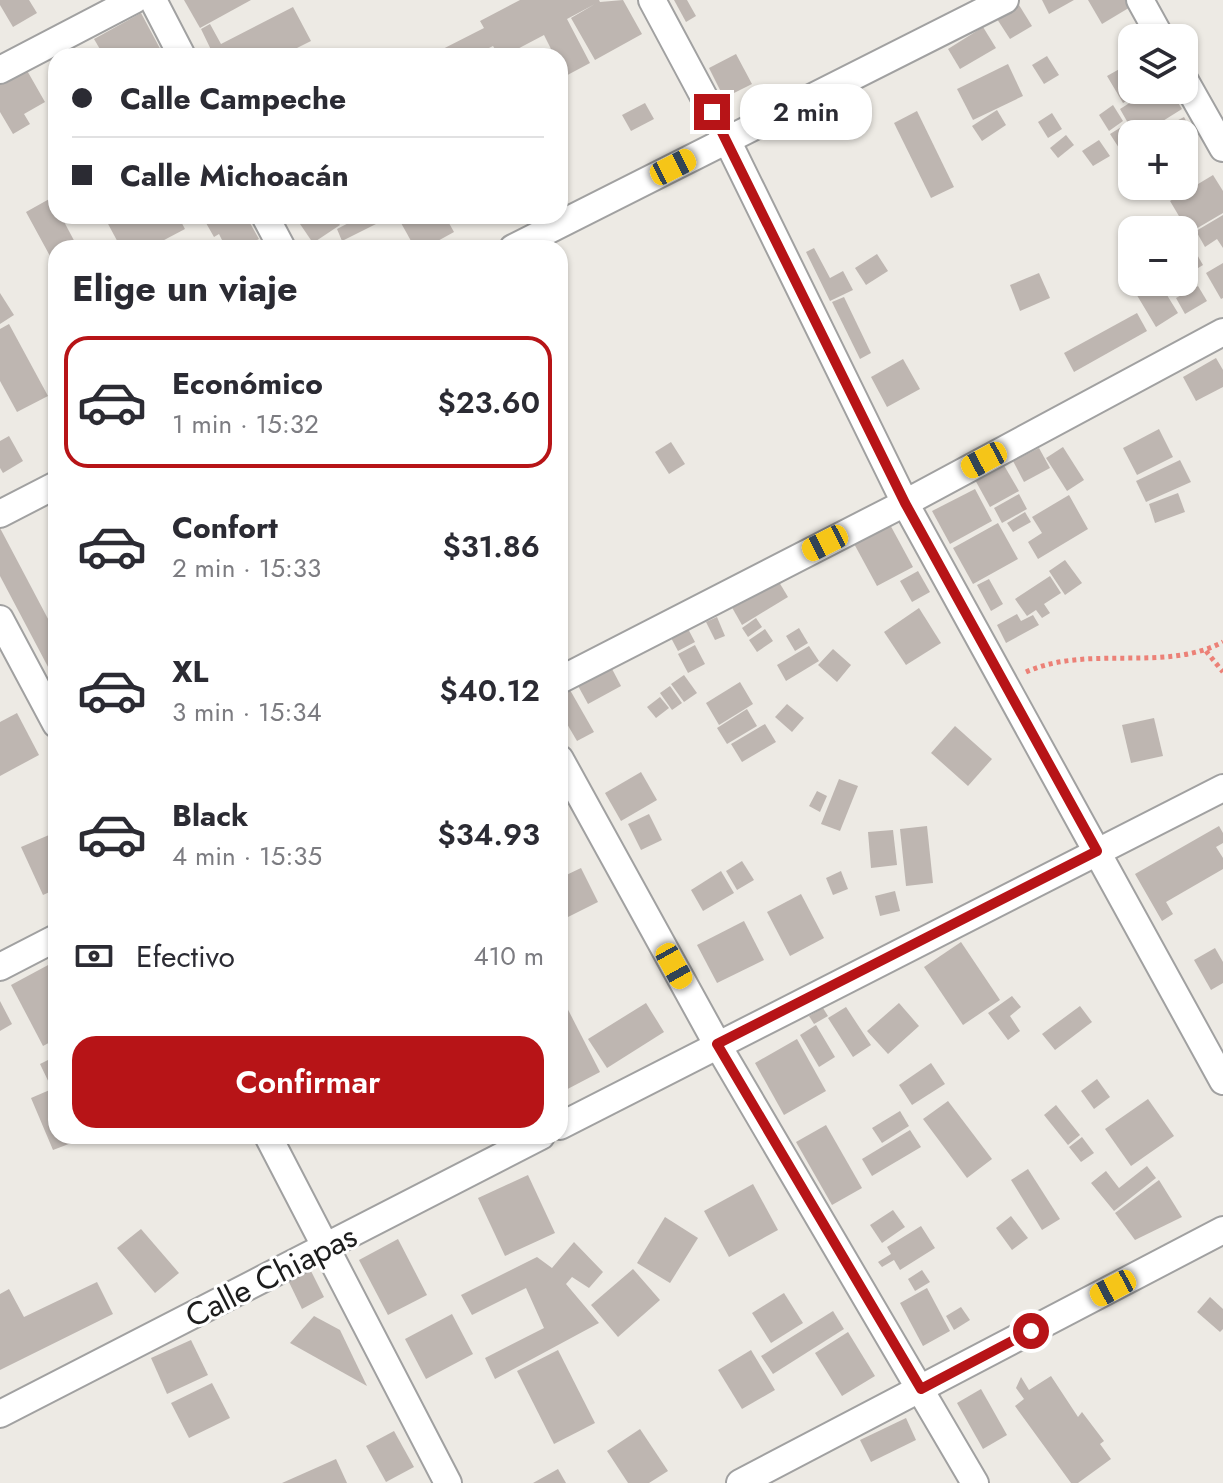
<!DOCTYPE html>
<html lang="es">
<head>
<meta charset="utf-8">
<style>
  :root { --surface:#fff; --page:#f7f7f7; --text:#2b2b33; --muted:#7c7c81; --line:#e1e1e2; --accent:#b71417 }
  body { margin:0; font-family:Jost,sans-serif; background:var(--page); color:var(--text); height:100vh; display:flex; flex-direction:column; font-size:30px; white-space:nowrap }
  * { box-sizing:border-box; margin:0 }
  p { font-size:26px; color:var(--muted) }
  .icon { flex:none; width:44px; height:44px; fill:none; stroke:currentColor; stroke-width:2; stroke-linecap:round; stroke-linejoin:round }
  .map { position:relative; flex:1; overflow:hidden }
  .details { position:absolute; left:48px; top:240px; width:520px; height:904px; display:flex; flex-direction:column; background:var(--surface); border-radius:24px; box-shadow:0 2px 6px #0004 }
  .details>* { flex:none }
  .banner { position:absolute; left:48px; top:48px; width:520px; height:176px; border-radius:24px; box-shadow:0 2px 6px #0004; display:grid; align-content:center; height:176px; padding:0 24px; background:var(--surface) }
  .controls { position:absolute; left:1118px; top:24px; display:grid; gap:16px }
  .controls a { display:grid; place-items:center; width:80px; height:80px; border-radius:16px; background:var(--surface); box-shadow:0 2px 6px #0004; font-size:40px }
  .end { position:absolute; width:36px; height:36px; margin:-18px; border:10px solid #b71417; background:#fff; box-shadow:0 0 0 4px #fff }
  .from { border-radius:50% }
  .bubble { position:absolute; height:56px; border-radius:24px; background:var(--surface); box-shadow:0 2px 6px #0004; font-size:26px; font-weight:600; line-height:56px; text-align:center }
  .car { position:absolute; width:24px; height:48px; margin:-24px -12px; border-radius:10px; box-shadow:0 0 6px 2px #0007; background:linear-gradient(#f5c518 24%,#345 0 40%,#f5c518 0 76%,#345 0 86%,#f5c518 0) }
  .banner b { display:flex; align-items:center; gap:28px; height:76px; font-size:30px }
  .banner b+b { border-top:2px solid var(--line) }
  .banner i { width:20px; height:20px; background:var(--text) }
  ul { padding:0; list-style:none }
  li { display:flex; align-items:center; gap:24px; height:132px; margin:0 16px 12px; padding:0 8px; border:4px solid transparent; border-radius:24px }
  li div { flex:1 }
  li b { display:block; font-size:30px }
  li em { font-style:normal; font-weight:600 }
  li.current { border-color:var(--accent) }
  li>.icon { width:72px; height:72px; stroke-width:1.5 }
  h2 { padding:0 24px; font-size:36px; line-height:96px }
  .pay { display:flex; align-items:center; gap:20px; height:88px; padding:0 24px; font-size:30px }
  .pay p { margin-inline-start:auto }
  .cta { display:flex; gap:16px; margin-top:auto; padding:16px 24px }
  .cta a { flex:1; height:92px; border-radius:24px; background:var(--accent); color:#fff; font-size:32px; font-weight:600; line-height:92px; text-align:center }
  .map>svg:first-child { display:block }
  .building { fill:#beb6b1 }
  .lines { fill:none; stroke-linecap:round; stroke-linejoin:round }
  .minor-casing { stroke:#a1a1a1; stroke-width:30 }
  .path { stroke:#ec8177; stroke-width:5; stroke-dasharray:4 4; stroke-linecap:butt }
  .minor { stroke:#fff; stroke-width:26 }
  .route { stroke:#b71417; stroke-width:10 }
  .labels { text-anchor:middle; stroke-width:6; stroke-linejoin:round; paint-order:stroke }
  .street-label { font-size:32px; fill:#1d1d1d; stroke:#fff }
</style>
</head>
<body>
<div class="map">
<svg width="1223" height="1483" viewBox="0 0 1223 1483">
  <rect width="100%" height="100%" fill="#edeae4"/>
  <g class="building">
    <path d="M0,0H29L37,13L13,27L0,5Z"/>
    <path d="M184,0H251L200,28Z"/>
    <path d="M520,0H599L600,2L623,0L642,34L595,60L571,18L595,4L567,19L590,63L560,79V56H547L553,53L544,35L504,56H499L493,46L473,56H429L484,28L480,21Z"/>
    <path d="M674,0H687L696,16L686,22Z"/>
    <path d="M1042,0H1074L1049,14Z"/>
    <path d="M1088,0H1128L1132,6L1102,24Z"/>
    <path d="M1019,5L1032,26L1010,39L997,19Z"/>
    <path d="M293,7L311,41L281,56H214L201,29L210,24L221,44Z"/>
    <path d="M141,13L164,56H104L94,39Z"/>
    <path d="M983,27L996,48L960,69L948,49Z"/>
    <path d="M736,54L752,84L724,98L709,68Z"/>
    <path d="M1047,56L1059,75L1044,84L1032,65Z"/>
    <path d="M1132,62V90H1145L1123,103L1107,76Z"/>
    <path d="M1008,64L1023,96L973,120L957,89Z"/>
    <path d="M25,67L45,102L24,114L30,124L13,134L0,112V81Z"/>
    <path d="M1150,90H1170L1182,109L1142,134H1132V140L1119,148L1110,134L1128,123L1120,109Z"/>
    <path d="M645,103L654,119L631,131L622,115Z"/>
    <path d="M1113,105L1123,121L1109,131L1099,115Z"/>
    <path d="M997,110L1006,125L982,141L972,126Z"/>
    <path d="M917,111L954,187L931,198L894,123Z"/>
    <path d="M1052,113L1062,129L1048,138L1038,122Z"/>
    <path d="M1184,117L1197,141L1184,148V134H1172L1167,126Z"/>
    <path d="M1066,135L1074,145L1058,158L1050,148Z"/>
    <path d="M1099,140L1110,156L1093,166L1082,151Z"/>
    <path d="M1213,175L1223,191V213L1189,233L1170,201Z"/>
    <path d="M51,198L56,208V216H61L78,248H56V267L26,212Z"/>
    <path d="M1223,215V248L1217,239L1205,247L1196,231Z"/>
    <path d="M118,216H178L185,229L149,248H121L107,222Z"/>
    <path d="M202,216H246L259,239L243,248H226L219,234L214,237Z"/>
    <path d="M312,216H334L340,225L313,243L300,224Z"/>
    <path d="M357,216H379L382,221L342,241L337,229L358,218Z"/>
    <path d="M413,216H445L454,232L425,248H415L401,223Z"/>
    <path d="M1191,244L1203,265L1190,273L1184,264V249Z"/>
    <path d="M814,248L830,278L843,271L853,290L830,301L806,252Z"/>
    <path d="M877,254L888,271L866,285L855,268Z"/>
    <path d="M1223,263V298L1221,299L1206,273Z"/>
    <path d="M1132,266V282H1159L1178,313L1156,327L1123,272Z"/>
    <path d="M1039,273L1050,298L1020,311L1010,285Z"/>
    <path d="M1198,286L1207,301L1185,314L1176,298Z"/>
    <path d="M0,293L14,315L0,324Z"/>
    <path d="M844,297L871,353L860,359L832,302Z"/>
    <path d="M1137,313L1147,331L1074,372L1064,353Z"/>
    <path d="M9,324L48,396L17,412L0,381V329Z"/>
    <path d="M1216,358L1223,370V387L1196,401L1183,377Z"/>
    <path d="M903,359L920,389L887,407L871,377Z"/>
    <path d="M1159,429L1173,457L1137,475L1123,448Z"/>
    <path d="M9,436L23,461L3,473L0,468V441Z"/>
    <path d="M671,442L685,464L669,474L655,452Z"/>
    <path d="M1063,447L1084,480L1067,491L1046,458Z"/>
    <path d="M1039,448L1050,468L1024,482L1013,461Z"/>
    <path d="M1180,460L1191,482L1146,502L1136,481Z"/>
    <path d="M1002,462L1019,491L990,507L974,478Z"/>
    <path d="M975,489L992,521L950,544L932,511Z"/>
    <path d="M1178,493L1185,512L1155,523L1149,504Z"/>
    <path d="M1019,494L1027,509L1002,523L994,508Z"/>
    <path d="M1069,495L1088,529L1038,559L1028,542L1042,533L1032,517Z"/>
    <path d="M1025,512L1031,522L1013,532L1007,523Z"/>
    <path d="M888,521L913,567L877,586L852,540Z"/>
    <path d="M998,523L1018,559L973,584L953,548Z"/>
    <path d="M0,528L56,634V682L0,576Z"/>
    <path d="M1065,560L1082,583L1065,595L1049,571Z"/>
    <path d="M918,571L930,592L912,602L900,581Z"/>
    <path d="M1050,576L1061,593L1044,604L1050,613L1042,618L1036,610L1027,616L1015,599Z"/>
    <path d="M776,577L788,597L742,625L730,604Z"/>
    <path d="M989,579L1003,604L991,611L977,585Z"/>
    <path d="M919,608L941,643L906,665L884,632Z"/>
    <path d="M1017,614L1021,621L1033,615L1039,625L1006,643L997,625Z"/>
    <path d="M717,617L725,636L715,640L706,622Z"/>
    <path d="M756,618L762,627L748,637L742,628Z"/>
    <path d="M687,627L695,642L678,651L670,636Z"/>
    <path d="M799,628L808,643L795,651L786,636Z"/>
    <path d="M765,629L773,641L757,652L749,640Z"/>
    <path d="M695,645L705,664L688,673L678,654Z"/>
    <path d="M809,646L819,661L786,681L777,665Z"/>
    <path d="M833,649L851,665L837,682L818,665Z"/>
    <path d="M611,667L621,686L588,704L577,684Z"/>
    <path d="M684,675L697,693L684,702L671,684Z"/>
    <path d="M740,682L753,704L719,725L706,703Z"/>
    <path d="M566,683L594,732L577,741L560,712V687Z"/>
    <path d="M670,686L682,703L672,710L660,693Z"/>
    <path d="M660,697L669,708L656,718L647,707Z"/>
    <path d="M787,704L804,718L792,732L775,717Z"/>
    <path d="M747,709L757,726L727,744L717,728Z"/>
    <path d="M17,713L39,755L0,776V722Z"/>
    <path d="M1154,718L1163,756L1131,763L1122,725Z"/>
    <path d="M765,724L776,742L742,762L731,744Z"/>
    <path d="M955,726L992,759L968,786L931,753Z"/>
    <path d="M641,772L657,800L621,821L605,793Z"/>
    <path d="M839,779L858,786L840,831L821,824Z"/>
    <path d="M817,791L827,796L820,812L809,806Z"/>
    <path d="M649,814L662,840L641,850L628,824Z"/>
    <path d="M927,826L933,883L906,886L900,829Z"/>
    <path d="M1219,826L1223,833V843L1216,847L1223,858V869L1166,902L1173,914L1162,921L1135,874Z"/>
    <path d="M893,830L897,865L871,868L868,832Z"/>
    <path d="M56,832V889L43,895L21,847Z"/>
    <path d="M742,861L754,880L737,890L726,871Z"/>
    <path d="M581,868L598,902L566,918L560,905V878Z"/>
    <path d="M721,871L734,893L703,911L691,890Z"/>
    <path d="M841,871L848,889L833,895L826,878Z"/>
    <path d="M895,891L900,911L880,916L875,896Z"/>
    <path d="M801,894L824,938L790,956L767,912Z"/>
    <path d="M744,921L764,960L717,983L697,945Z"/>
    <path d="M961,942L1000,1000L963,1025L924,967Z"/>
    <path d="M1215,948L1223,962V983L1211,990L1194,960Z"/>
    <path d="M50,964L56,975V1039L43,1046L11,985Z"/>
    <path d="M560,994L600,1072L560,1093Z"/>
    <path d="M1012,996L1021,1007L1010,1016L1020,1031L1008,1040L988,1013Z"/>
    <path d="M0,1001L12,1024L0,1031Z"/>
    <path d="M646,1003L664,1032L607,1068L588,1039Z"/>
    <path d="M899,1003L919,1026L888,1054L867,1031Z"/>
    <path d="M1080,1006L1092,1022L1055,1050L1042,1034Z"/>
    <path d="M846,1007L871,1045L853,1057L828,1018Z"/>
    <path d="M823,1008L828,1016L814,1024L809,1016Z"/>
    <path d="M816,1025L835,1057L819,1067L800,1035Z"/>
    <path d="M797,1039L826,1091L784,1115L755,1063Z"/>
    <path d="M56,1056V1136H71L74,1142L53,1150L31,1098L52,1089L40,1064Z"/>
    <path d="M931,1063L945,1084L912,1105L899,1085Z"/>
    <path d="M1097,1079L1110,1097L1094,1109L1081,1091Z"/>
    <path d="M1148,1099L1174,1136L1131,1166L1105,1129Z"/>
    <path d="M948,1101L992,1159L967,1178L923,1119Z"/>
    <path d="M1056,1105L1080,1135L1068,1145L1044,1115Z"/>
    <path d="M900,1111L909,1126L882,1143L872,1128Z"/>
    <path d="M826,1125L862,1188L832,1205L796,1142Z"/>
    <path d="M910,1130L921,1147L872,1176L862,1159Z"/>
    <path d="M1082,1137L1094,1153L1081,1162L1069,1147Z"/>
    <path d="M1147,1166L1156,1178L1114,1211L1091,1183L1106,1171L1119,1188Z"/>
    <path d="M1028,1169L1060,1219L1042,1230L1011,1180Z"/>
    <path d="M528,1175L555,1233L505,1256L478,1198Z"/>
    <path d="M1159,1180L1182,1217L1135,1240L1115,1213Z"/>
    <path d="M753,1184L778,1230L729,1257L704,1211Z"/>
    <path d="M893,1210L905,1227L882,1243L870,1225Z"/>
    <path d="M1011,1216L1028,1238L1012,1250L996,1228Z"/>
    <path d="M665,1217L698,1238L670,1283L637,1263Z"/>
    <path d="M921,1226L935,1248L900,1270L894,1260L882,1267L878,1262L891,1254L887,1247Z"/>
    <path d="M141,1229L179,1273L155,1293L117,1248Z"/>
    <path d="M398,1239L427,1295L388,1315L359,1260Z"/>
    <path d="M574,1242L603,1272L589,1288L572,1277L566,1284L599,1323L495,1379L485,1358L544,1328L526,1288L472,1315L461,1295L537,1257L552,1268Z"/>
    <path d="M308,1265L324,1297L302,1309L286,1276Z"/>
    <path d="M633,1269L660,1300L618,1337L591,1305Z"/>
    <path d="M922,1270L930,1282L915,1291L908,1279Z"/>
    <path d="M97,1282L113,1314L0,1370V1294L9,1289L24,1317Z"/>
    <path d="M927,1288L950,1331L923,1346L900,1303Z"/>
    <path d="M784,1293L803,1323L771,1343L752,1313Z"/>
    <path d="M1210,1297L1223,1309V1329L1220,1332L1197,1312Z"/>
    <path d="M961,1307L970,1320L954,1330L946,1316Z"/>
    <path d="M833,1311L844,1329L773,1374L761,1356Z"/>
    <path d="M452,1314L473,1354L426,1379L405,1339Z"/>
    <path d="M314,1316L340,1330L367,1386L290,1343Z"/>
    <path d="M848,1332L875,1376L842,1396L815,1353Z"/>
    <path d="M191,1340L208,1375L167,1394L151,1358Z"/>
    <path d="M558,1350L595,1423L554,1444L517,1371Z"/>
    <path d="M751,1350L775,1390L742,1409L718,1370Z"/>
    <path d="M1051,1376L1078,1417L1082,1412L1104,1441L1100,1444L1111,1459L1078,1483H1071L1015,1406L1024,1399L1016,1388L1021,1377L1029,1390Z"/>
    <path d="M212,1383L230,1418L189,1438L171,1403Z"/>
    <path d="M981,1389L1007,1435L983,1449L957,1403Z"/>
    <path d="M906,1418L916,1440L871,1462L860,1440Z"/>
    <path d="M640,1429L668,1471L649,1483H628L607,1451Z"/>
    <path d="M394,1431L414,1467L386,1482L366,1446Z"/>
    <path d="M336,1459L347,1483H282Z"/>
    <path d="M558,1469L566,1483H533Z"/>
  </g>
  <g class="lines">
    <defs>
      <g id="minor">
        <path d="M153,0L182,56"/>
        <path d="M652,0L727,140L905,503L1223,1081"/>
        <path d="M1140,0L1161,38"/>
        <path d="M0,70L134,0"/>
        <path d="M1184,79L1223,148"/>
        <path d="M265,216L282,248"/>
        <path d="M513,248L1005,0"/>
        <path d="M0,514L56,485"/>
        <path d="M0,619L56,724"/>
        <path d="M560,680L905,503L1223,332"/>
        <path d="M560,759L717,1044L975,1483"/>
        <path d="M0,967L56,938"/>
        <path d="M560,1126L1223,788"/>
        <path d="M268,1136L448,1483"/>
        <path d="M0,1414L541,1136"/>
        <path d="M740,1483L1223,1230"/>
      </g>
    </defs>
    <use href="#minor" class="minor-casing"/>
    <g class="path">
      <path d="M1206,651L1223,672"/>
      <path d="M1026,672C1089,644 1164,673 1223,642"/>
    </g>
    <use href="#minor" class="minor"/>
  </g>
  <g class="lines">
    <path class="route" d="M712,112L905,503L1097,851L717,1044L921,1389L1031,1331"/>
  </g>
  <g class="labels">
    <g class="street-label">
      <text transform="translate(271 1276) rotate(-27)" y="11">Calle Chiapas</text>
    </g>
  </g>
</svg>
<div class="controls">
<a><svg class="icon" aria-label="layers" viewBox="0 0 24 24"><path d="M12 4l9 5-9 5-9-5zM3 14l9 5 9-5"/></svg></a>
<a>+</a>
<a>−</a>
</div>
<i class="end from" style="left:1031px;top:1331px"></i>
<i class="end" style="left:712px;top:112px"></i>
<div class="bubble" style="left:740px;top:84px;width:132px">2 min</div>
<i class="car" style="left:673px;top:167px;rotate:63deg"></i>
<i class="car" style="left:984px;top:460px;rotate:242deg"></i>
<i class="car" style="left:825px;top:543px;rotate:243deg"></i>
<i class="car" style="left:674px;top:966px;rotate:151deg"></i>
<i class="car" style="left:1113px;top:1288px;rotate:242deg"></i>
<div class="banner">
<b><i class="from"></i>Calle Campeche</b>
<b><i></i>Calle Michoacán</b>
</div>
<section class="details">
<h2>Elige un viaje</h2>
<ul>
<li class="current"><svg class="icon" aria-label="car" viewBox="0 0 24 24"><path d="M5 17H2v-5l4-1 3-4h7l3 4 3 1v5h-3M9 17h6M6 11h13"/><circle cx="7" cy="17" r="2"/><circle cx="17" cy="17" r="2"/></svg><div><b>Económico</b><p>1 min · 15:32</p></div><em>$23.60</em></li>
<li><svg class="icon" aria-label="car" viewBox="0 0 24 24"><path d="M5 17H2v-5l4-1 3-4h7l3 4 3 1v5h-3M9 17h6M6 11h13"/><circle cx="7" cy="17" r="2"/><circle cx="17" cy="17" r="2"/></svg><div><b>Confort</b><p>2 min · 15:33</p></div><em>$31.86</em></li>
<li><svg class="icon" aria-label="car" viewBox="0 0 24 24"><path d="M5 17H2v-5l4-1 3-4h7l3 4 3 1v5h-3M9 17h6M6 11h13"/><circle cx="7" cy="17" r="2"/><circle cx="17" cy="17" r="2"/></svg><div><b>XL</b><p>3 min · 15:34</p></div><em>$40.12</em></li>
<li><svg class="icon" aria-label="car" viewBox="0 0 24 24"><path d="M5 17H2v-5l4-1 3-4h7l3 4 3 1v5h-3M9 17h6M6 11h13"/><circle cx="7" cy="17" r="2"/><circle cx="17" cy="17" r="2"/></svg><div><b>Black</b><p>4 min · 15:35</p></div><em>$34.93</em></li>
</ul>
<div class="pay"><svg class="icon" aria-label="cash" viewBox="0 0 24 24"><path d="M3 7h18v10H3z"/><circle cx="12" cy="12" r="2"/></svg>Efectivo<p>410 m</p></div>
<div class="cta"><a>Confirmar</a></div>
</section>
</div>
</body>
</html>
